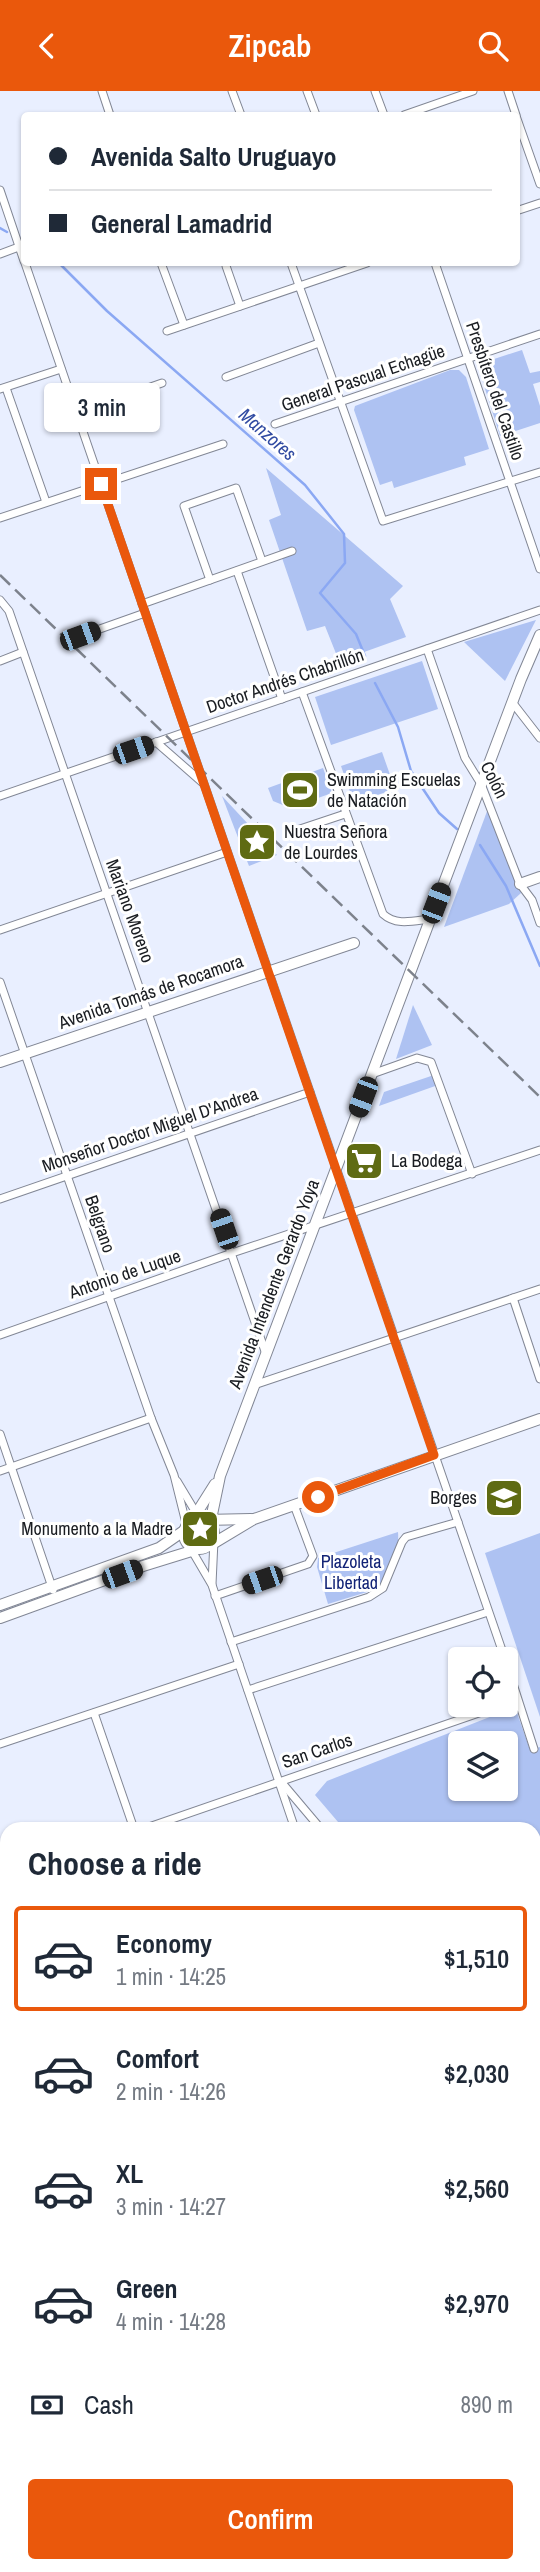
<!DOCTYPE html>
<html lang="en">
<head>
<meta charset="utf-8">
<style>
  :root { --surface:#fff; --page:#f6f6f7; --text:#1f2937; --muted:#747a83; --line:#e0e1e3; --accent:#ea580c }
  body { margin:0; font-family:"Archivo Narrow",sans-serif; background:var(--page); color:var(--text); height:100vh; display:flex; flex-direction:column; font-size:26px; white-space:nowrap }
  * { box-sizing:border-box; margin:0 }
  p { font-size:23px; color:var(--muted) }
  .icon { flex:none; width:38px; height:38px; fill:none; stroke:currentColor; stroke-width:2; stroke-linecap:round; stroke-linejoin:round }
  .map { position:relative; flex:1; overflow:hidden }
  .drawer { position:absolute; left:0px; top:1731px; width:541px; height:751px; display:flex; flex-direction:column; background:var(--surface); border-radius:21px 21px 0 0; box-shadow:0 2px 5px #0004 }
  .drawer>* { flex:none }
  .hud { position:absolute; left:21px; top:21px; width:499px; height:154px; border-radius:7px; box-shadow:0 2px 5px #0004; display:grid; align-content:center; height:154px; padding:0 28px; background:var(--surface) }
  .fabs { position:absolute; left:448px; top:1556px; display:grid; gap:14px }
  .fabs a { display:grid; place-items:center; width:70px; height:70px; border-radius:7px; background:var(--surface); box-shadow:0 2px 5px #0004; font-size:35px }
  .end { position:absolute; width:32px; height:32px; margin:-16px; border:9px solid #ea580c; background:#fff; box-shadow:0 0 0 4px #fff }
  .from { border-radius:50% }
  .bubble { position:absolute; height:49px; border-radius:7px; background:var(--surface); box-shadow:0 2px 5px #0004; font-size:23px; font-weight:600; line-height:49px; text-align:center }
  .car { position:absolute; width:21px; height:42px; margin:-21px -10px; border-radius:9px; box-shadow:0 0 5px 2px #0007; background:linear-gradient(#222 24%,#8ab4d8 0 40%,#222 0 76%,#8ab4d8 0 86%,#222 0) }
  .hud b { display:flex; align-items:center; gap:24px; height:66px; font-size:26px }
  .hud b+b { border-top:2px solid var(--line) }
  .hud i { width:18px; height:18px; background:var(--text) }
  ul { padding:0; list-style:none }
  li { display:flex; align-items:center; gap:21px; height:105px; margin:0 14px 10px; padding:0 14px; border:4px solid transparent; border-radius:7px }
  li div { flex:1 }
  li b { display:block; font-size:26px }
  li em { font-style:normal; font-weight:600 }
  li.active { border-color:var(--accent) }
  li>.icon { width:63px; height:63px; stroke-width:1.5 }
  h2 { padding:0 28px; font-size:32px; line-height:84px }
  .pay { display:flex; align-items:center; gap:18px; height:77px; padding:0 28px; font-size:26px }
  .pay p { margin-inline-start:auto }
  .button { display:flex; gap:14px; margin-top:auto; padding:14px 28px }
  .button a { flex:1; height:80px; border-radius:7px; background:var(--accent); color:#fff; font-size:28px; font-weight:600; line-height:80px; text-align:center }
  header { display:flex; justify-content:space-between; align-items:center; height:91px; padding:0 28px; background:var(--accent); color:#fff; font-size:32px; font-weight:600 }
  .map>svg:first-child { display:block }
  .green { fill:#aec2f2; fill-rule:evenodd }
  .lines { fill:none; stroke-linecap:round; stroke-linejoin:round }
  .stream { stroke:#8ba8f3; stroke-width:2.5 }
  .street-casing { stroke:#828795; stroke-width:9 }
  .secondary-casing { stroke:#828795; stroke-width:12 }
  .street { stroke:#fff; stroke-width:7 }
  .secondary { stroke:#fff; stroke-width:10 }
  .rail { stroke:#7d828c; stroke-width:2.5; stroke-dasharray:14 7; stroke-linecap:butt }
  .route { stroke:#ea580c; stroke-width:9 }
  .labels { text-anchor:middle; stroke-width:6; stroke-linejoin:round; paint-order:stroke }
  .street-label { font-size:18px; fill:#191c21; stroke:#fff }
  .poi-label { font-size:18px; fill:#191c21; stroke:#fff; text-anchor:start }
  .park-label { font-size:18px; fill:#122376; stroke:#fff }
  .water-label { font-size:19px; font-style:italic; fill:#314ba2; stroke:#fff }
</style>
</head>
<body>
<header><svg class="icon" aria-label="back" viewBox="0 0 24 24"><path d="M15 5l-7 7 7 7"/></svg>Zipcab<svg class="icon" aria-label="search" viewBox="0 0 24 24"><circle cx="10" cy="10" r="6"/><path d="M15 15l6 6"/></svg></header>
<div class="map">
<svg width="540" height="2481" viewBox="0 0 540 2481">
  <rect width="100%" height="100%" fill="#e9efff"/>
  <g class="green">
    <path d="M522,259L530,282L540,280V291L533,293L540,315V332L500,345L479,279L491,269Z"/>
    <path d="M450,279H459L466,286L489,358L464,366L466,374L394,397L392,390L380,394L354,319L355,315Z"/>
    <path d="M266,377L403,495L390,508L406,546L339,570L325,535L307,540L269,429L281,424Z"/>
    <path d="M536,529L505,590L464,551Z"/>
    <path d="M422,570L438,618L331,654L315,606Z"/>
    <path d="M382,661L395,698L354,712L341,675Z"/>
    <path d="M323,677L332,702L290,717L273,710L268,697Z"/>
    <path d="M222,705L277,764L249,775Z"/>
    <path d="M489,715L521,802L509,813L444,836Z"/>
    <path d="M413,914L432,954L396,968Z"/>
    <path d="M434,984L438,994L379,1015L384,1001Z"/>
    <path d="M398,1441C400,1460 388,1480 380,1497L328,1513L317,1476L318,1467Z"/>
    <path d="M540,1442V1626L485,1462Z"/>
    <path d="M515,1616L530,1659L540,1656V1973L534,1966V1738H344L315,1704L327,1690ZM460,1652H506V1698H460Z"/>
    <path d="M7,1948V2474H534V1995L540,2002V2481H0V1954Z"/>
  </g>
  <g class="lines">
    <g class="stream">
      <path d="M0,137L7,141"/>
      <path d="M59,172L107,220L305,394L344,443L345,472L320,502L356,543L365,565"/>
      <path d="M375,592L398,636L411,680L439,722L457,738"/>
      <path d="M480,754L506,795L540,875"/>
      <path d="M0,1835L7,1853"/>
      <path d="M0,2282L7,2277"/>
    </g>
    <defs>
      <g id="street">
        <path d="M102,0L110,24"/>
        <path d="M232,0L241,24"/>
        <path d="M307,0L316,24"/>
        <path d="M375,0L384,24"/>
        <path d="M508,0L516,24"/>
        <path d="M404,24L473,0"/>
        <path d="M516,25L540,93"/>
        <path d="M0,99L24,170"/>
        <path d="M516,120L540,112"/>
        <path d="M0,163L24,154"/>
        <path d="M25,172L505,1568"/>
        <path d="M161,172L184,234"/>
        <path d="M291,172L383,430L540,381"/>
        <path d="M435,172L540,478"/>
        <path d="M226,175L240,215"/>
        <path d="M167,240L367,172"/>
        <path d="M226,286L319,252"/>
        <path d="M6,297L46,411"/>
        <path d="M0,298L61,278"/>
        <path d="M76,322L162,292"/>
        <path d="M275,333L540,243"/>
        <path d="M0,427L223,353"/>
        <path d="M237,480L282,608"/>
        <path d="M210,489L184,415L236,397L262,470"/>
        <path d="M0,509L9,520L266,1263"/>
        <path d="M142,513L292,460"/>
        <path d="M80,545L145,522"/>
        <path d="M427,558L465,667L481,693L520,793L532,809L540,832"/>
        <path d="M0,570L23,561"/>
        <path d="M302,601L383,823C396,835 413,830 430,828"/>
        <path d="M512,611L540,647"/>
        <path d="M156,651L203,692"/>
        <path d="M0,705L540,519"/>
        <path d="M300,738L345,723"/>
        <path d="M0,839L227,761"/>
        <path d="M0,891L151,1327L174,1384L187,1436"/>
        <path d="M372,983L417,967L431,971L472,1083"/>
        <path d="M0,1108L310,1001"/>
        <path d="M513,1207L540,1288"/>
        <path d="M0,1244L232,1162L540,1059"/>
        <path d="M254,1294L540,1198"/>
        <path d="M0,1343L53,1499"/>
        <path d="M0,1380L151,1327"/>
        <path d="M177,1390L198,1425"/>
        <path d="M188,1453L212,1494L295,1738"/>
        <path d="M212,1493L214,1449"/>
        <path d="M215,1505L308,1473L313,1465L294,1414"/>
        <path d="M231,1551L369,1506L383,1497L402,1451L406,1446L458,1431"/>
        <path d="M506,1571L534,1658"/>
        <path d="M248,1599L488,1521"/>
        <path d="M94,1622L134,1738"/>
        <path d="M0,1653L239,1573"/>
        <path d="M283,1693L321,1738"/>
        <path d="M143,1738L502,1614"/>
        <path d="M0,1787L7,1785"/>
        <path d="M0,1805L7,1825"/>
        <path d="M534,1985L540,1992"/>
        <path d="M0,2043L7,2040"/>
        <path d="M534,2085L540,2093"/>
        <path d="M534,2213L540,2210"/>
        <path d="M534,2326L540,2343"/>
        <path d="M534,2355L540,2348"/>
        <path d="M156,2481L159,2474"/>
        <path d="M192,2481L193,2474"/>
        <path d="M218,2481L219,2474"/>
        <path d="M465,2481L467,2474"/>
      </g>
      <g id="secondary">
        <path d="M520,793L540,786"/>
        <path d="M0,971L354,852"/>
        <circle cx="199" cy="1443" r="15"/>
        <path d="M204,1429L251,1428"/>
        <path d="M191,1431L215,1393"/>
        <path d="M210,1433L220,1385L521,588L540,544"/>
        <path d="M209,1455L254,1428L540,1328"/>
        <path d="M0,1514L159,1457L185,1439"/>
        <path d="M0,1527L143,1475L198,1458"/>
      </g>
    </defs>
    <use href="#street" class="street-casing"/>
    <use href="#secondary" class="secondary-casing"/>
    <use href="#street" class="street"/>
    <use href="#secondary" class="secondary"/>
    <path class="rail" d="M0,484L540,1006"/>
  </g>
  <g class="lines">
    <path class="route" d="M101,393L434,1364L318,1406"/>
  </g>
  <defs>
    <symbol id="stadium-square" viewBox="-11 -11 22 22"><rect x="-9" y="-9" width="18" height="18" rx="4" fill="#5f6b13" stroke="#fff"/><path d="M0-5a6.5 5 0 1 0 0 10a6.5 5 0 1 0 0-10ZM-3.5-1.8h7v3.6h-7Z" fill="#fff"/></symbol>
    <symbol id="sight-square" viewBox="-11 -11 22 22"><rect x="-9" y="-9" width="18" height="18" rx="4" fill="#5f6b13" stroke="#fff"/><path d="M0-6L1.8-2.2L6-1.7L2.9 1.2L3.7 5.4L0 3.3L-3.7 5.4L-2.9 1.2L-6-1.7L-1.8-2.2Z" fill="#fff"/></symbol>
    <symbol id="supermarket-square" viewBox="-11 -11 22 22"><rect x="-9" y="-9" width="18" height="18" rx="4" fill="#5f6b13" stroke="#fff"/><path d="M-6-5.5h2.5l.6 2H6L4.5 2H-2.5L-4.4-4H-6ZM-1.5 3.2a1.3 1.3 0 1 0 .1 0ZM3 3.2a1.3 1.3 0 1 0 .1 0Z" fill="#fff"/></symbol>
    <symbol id="school-square" viewBox="-11 -11 22 22"><rect x="-9" y="-9" width="18" height="18" rx="4" fill="#5f6b13" stroke="#fff"/><path d="M0-5L7-2L0 1L-7-2ZM-4 1L0 2.5L4 1V4Q0 6-4 4Z" fill="#fff"/></symbol>
  </defs>
  <g fill-rule="evenodd">
    <use href="#stadium-square" x="278" y="677" width="44" height="44"/>
    <use href="#sight-square" x="235" y="729" width="44" height="44"/>
    <use href="#supermarket-square" x="342" y="1048" width="44" height="44"/>
    <use href="#school-square" x="482" y="1385" width="44" height="44"/>
    <use href="#sight-square" x="178" y="1416" width="44" height="44"/>
  </g>
  <g class="labels">
    <g class="street-label">
      <text transform="translate(363 287) rotate(-19)" y="6">General Pascual Echagüe</text>
      <text transform="translate(495 300) rotate(71)" y="6">Presbítero del Castillo</text>
      <text transform="translate(285 590) rotate(-19)" y="6">Doctor Andrés Chabrillón</text>
      <text transform="translate(494 689) rotate(63)" y="6">Colón</text>
      <text transform="translate(130 820) rotate(70)" y="6">Mariano Moreno</text>
      <text transform="translate(151 901) rotate(-19)" y="6">Avenida Tomás de Rocamora</text>
      <text transform="translate(150 1039) rotate(-19)" y="6">Monseñor Doctor Miguel D'Andrea</text>
      <text transform="translate(100 1133) rotate(71)" y="6">Belgrano</text>
      <text transform="translate(125 1183) rotate(-19)" y="6">Antonio de Luque</text>
      <text transform="translate(274 1193) rotate(-69)" y="6">Avenida Intendente Gerardo Yoya</text>
      <text transform="translate(317 1660) rotate(-19)" y="6">San Carlos</text>
    </g>
    <g class="poi-label">
      <text x="327" y="695">Swimming Escuelas<tspan x="327" dy="21">de Natación</tspan></text>
      <text x="284" y="747">Nuestra Señora<tspan x="284" dy="21">de Lourdes</tspan></text>
      <text x="391" y="1076">La Bodega</text>
      <text x="477" y="1413" text-anchor="end">Borges</text>
      <text x="173" y="1444" text-anchor="end">Monumento a la Madre</text>
    </g>
    <g class="park-label">
      <text x="351" y="1477">Plazoleta<tspan x="351" dy="21">Libertad</tspan></text>
    </g>
    <g class="water-label">
      <text transform="translate(268 343) rotate(41)" y="7">Manzores</text>
    </g>
  </g>
</svg>
<div class="fabs">
<a><svg class="icon" aria-label="locate" viewBox="0 0 24 24"><circle cx="12" cy="12" r="6"/><path d="M12 2v4M12 18v4M2 12h4M18 12h4"/></svg></a>
<a><svg class="icon" aria-label="layers" viewBox="0 0 24 24"><path d="M12 4l9 5-9 5-9-5zM3 14l9 5 9-5"/></svg></a>
</div>
<i class="end from" style="left:318px;top:1406px"></i>
<i class="end" style="left:101px;top:393px"></i>
<div class="bubble" style="left:44px;top:292px;width:116px">3 min</div>
<i class="car" style="left:80px;top:545px;rotate:70deg"></i>
<i class="car" style="left:133px;top:659px;rotate:71deg"></i>
<i class="car" style="left:436px;top:812px;rotate:21deg"></i>
<i class="car" style="left:363px;top:1006px;rotate:201deg"></i>
<i class="car" style="left:224px;top:1138px;rotate:341deg"></i>
<i class="car" style="left:122px;top:1483px;rotate:70deg"></i>
<i class="car" style="left:262px;top:1489px;rotate:251deg"></i>
<div class="hud">
<b><i class="from"></i>Avenida Salto Uruguayo</b>
<b><i></i>General Lamadrid</b>
</div>
<section class="drawer">
<h2>Choose a ride</h2>
<ul>
<li class="active"><svg class="icon" aria-label="car" viewBox="0 0 24 24"><path d="M5 17H2v-5l4-1 3-4h7l3 4 3 1v5h-3M9 17h6M6 11h13"/><circle cx="7" cy="17" r="2"/><circle cx="17" cy="17" r="2"/></svg><div><b>Economy</b><p>1 min · 14:25</p></div><em>$1,510</em></li>
<li><svg class="icon" aria-label="car" viewBox="0 0 24 24"><path d="M5 17H2v-5l4-1 3-4h7l3 4 3 1v5h-3M9 17h6M6 11h13"/><circle cx="7" cy="17" r="2"/><circle cx="17" cy="17" r="2"/></svg><div><b>Comfort</b><p>2 min · 14:26</p></div><em>$2,030</em></li>
<li><svg class="icon" aria-label="car" viewBox="0 0 24 24"><path d="M5 17H2v-5l4-1 3-4h7l3 4 3 1v5h-3M9 17h6M6 11h13"/><circle cx="7" cy="17" r="2"/><circle cx="17" cy="17" r="2"/></svg><div><b>XL</b><p>3 min · 14:27</p></div><em>$2,560</em></li>
<li><svg class="icon" aria-label="car" viewBox="0 0 24 24"><path d="M5 17H2v-5l4-1 3-4h7l3 4 3 1v5h-3M9 17h6M6 11h13"/><circle cx="7" cy="17" r="2"/><circle cx="17" cy="17" r="2"/></svg><div><b>Green</b><p>4 min · 14:28</p></div><em>$2,970</em></li>
</ul>
<div class="pay"><svg class="icon" aria-label="cash" viewBox="0 0 24 24"><path d="M3 7h18v10H3z"/><circle cx="12" cy="12" r="2"/></svg>Cash<p>890 m</p></div>
<div class="button"><a>Confirm</a></div>
</section>
</div>
</body>
</html>
